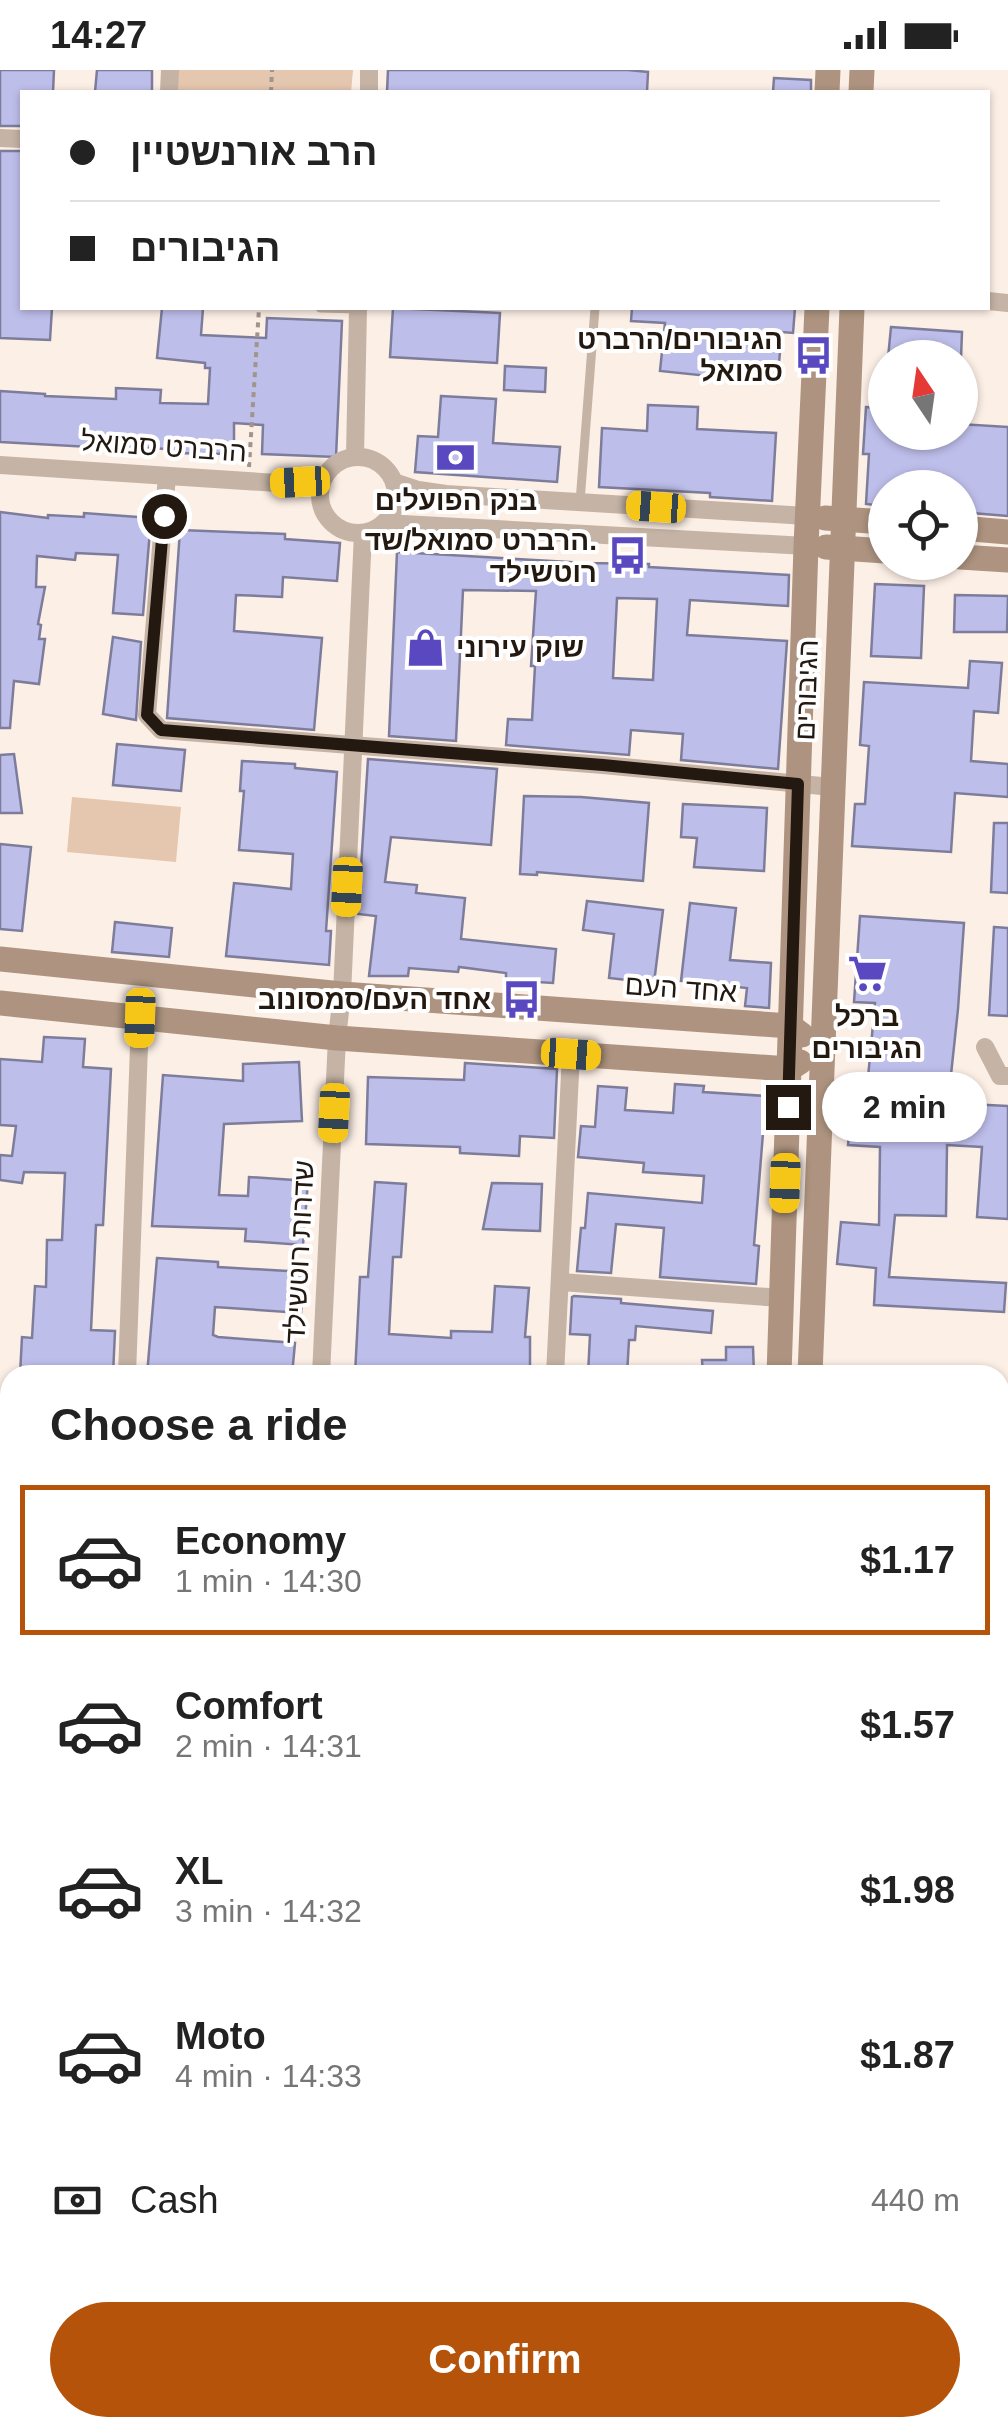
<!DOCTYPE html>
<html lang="en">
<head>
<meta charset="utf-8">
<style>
  :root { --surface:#fff; --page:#f6f6f6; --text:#222; --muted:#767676; --line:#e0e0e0; --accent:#b45309 }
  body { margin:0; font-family:Arial,Heebo,sans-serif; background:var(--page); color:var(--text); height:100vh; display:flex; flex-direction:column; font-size:38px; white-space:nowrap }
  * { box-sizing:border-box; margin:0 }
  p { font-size:32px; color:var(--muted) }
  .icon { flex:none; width:55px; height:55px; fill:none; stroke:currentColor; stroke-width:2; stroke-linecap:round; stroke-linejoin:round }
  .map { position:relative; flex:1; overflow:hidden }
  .side { position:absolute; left:0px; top:1295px; width:1010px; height:1072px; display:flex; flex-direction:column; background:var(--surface); border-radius:30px 30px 0 0; box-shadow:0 2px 8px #0004 }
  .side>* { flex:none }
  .top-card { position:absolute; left:20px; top:20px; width:970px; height:220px; border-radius:0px; box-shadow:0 2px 8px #0004; display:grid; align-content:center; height:220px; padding:0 50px; background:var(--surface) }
  .needle { width:65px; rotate:347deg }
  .buttons { position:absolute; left:868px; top:270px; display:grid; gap:20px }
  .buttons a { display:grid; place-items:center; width:110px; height:110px; border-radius:50%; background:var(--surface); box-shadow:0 2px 8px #0004; font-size:50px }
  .end { position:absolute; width:45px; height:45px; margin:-22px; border:12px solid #241911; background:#fff; box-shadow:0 0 0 5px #fff }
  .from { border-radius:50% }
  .bubble { position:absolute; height:70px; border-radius:35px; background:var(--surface); box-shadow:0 2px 8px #0004; font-size:32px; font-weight:700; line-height:70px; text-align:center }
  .car { position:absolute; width:30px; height:60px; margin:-30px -15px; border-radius:12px; box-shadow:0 0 8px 2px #0007; background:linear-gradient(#f5c518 24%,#345 0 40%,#f5c518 0 76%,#345 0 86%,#f5c518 0) }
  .top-card b { display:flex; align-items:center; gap:35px; height:95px; font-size:38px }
  .top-card b+b { border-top:2px solid var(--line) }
  .top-card i { width:25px; height:25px; background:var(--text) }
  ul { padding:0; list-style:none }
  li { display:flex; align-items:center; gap:30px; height:150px; margin:0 20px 15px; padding:0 30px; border:5px solid transparent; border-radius:0px }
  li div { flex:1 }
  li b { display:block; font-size:38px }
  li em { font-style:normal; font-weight:700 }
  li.selected { border-color:var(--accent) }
  li>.icon { width:90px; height:90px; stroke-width:1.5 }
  h2 { padding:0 50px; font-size:45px; line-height:120px }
  .pay { display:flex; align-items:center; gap:25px; height:110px; padding:0 50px; font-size:38px }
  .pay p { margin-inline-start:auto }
  .button { display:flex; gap:20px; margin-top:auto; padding:20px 50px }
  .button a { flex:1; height:115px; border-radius:60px; background:var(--accent); color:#fff; font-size:40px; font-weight:700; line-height:115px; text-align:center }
  .status { display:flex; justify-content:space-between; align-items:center; height:70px; padding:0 50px; background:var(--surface); direction:ltr }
  .status svg { height:28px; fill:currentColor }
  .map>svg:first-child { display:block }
  .green { fill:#e5c6af }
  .building { fill:#bebeeb; stroke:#7d7d9b; stroke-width:2.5; fill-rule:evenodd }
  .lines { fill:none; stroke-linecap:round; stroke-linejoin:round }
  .path { stroke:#a0948b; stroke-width:4; stroke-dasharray:5 5; stroke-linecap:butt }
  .lane { stroke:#c5b3a5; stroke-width:9 }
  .street { stroke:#c5b3a5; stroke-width:18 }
  .secondary { stroke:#ae9480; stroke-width:25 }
  .route { stroke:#241911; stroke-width:12 }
  .labels { text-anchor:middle; stroke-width:8; stroke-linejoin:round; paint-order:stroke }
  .poi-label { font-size:28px; font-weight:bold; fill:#241911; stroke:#fff; text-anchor:end }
  .street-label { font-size:28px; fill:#241911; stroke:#fff }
</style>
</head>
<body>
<div class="status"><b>14:27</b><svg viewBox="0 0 49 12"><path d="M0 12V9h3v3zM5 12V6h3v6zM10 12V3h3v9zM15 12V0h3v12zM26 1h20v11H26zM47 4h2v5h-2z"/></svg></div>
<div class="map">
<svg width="1008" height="2366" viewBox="0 0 1008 2366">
  <rect width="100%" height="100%" fill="#fcefe6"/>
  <g class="green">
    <path d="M176,0H353L351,22H175Z"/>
    <path d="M72,727L181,737L176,792L67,782Z"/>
  </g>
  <g class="building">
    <path d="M0,0H54L53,22H22V56H0Z"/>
    <path d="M97,0H152V22H95Z"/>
    <path d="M388,0H628L648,2L647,22H387Z"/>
    <path d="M774,8L811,10V22H773Z"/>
    <path d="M0,81H22V238H52L50,270L0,268Z"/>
    <path d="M162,238H203L201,265L266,268L267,248L342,251L336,387L262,384L263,355L234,353V384L167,383V379L108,376V378L0,372V321L45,324V326L116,329V318L161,320L160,333L208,334L210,298H205V293L157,288Z"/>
    <path d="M393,238L500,243L497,293L390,287Z"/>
    <path d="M632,238H795L793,263L782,262L777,313L660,301L665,253L631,251Z"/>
    <path d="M891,257L962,262L961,288H888Z"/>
    <path d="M505,296L546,298L545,322L504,320Z"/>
    <path d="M441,326L496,329L493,373L560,377L557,412L415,402L418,366L438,367Z"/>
    <path d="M648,335L698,337L697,359L776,363L772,431L710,427V423L599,417L602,358L647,361Z"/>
    <path d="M866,337L885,338V362H960V354L1008,357V446L960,442V418H885V436L866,434L869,384H863Z"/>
    <path d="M0,442L48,448V445L84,447V443L151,448L143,545L113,543L118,485L76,483L75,490L37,486L36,517H45L38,554L41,555L39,569H45L39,614L14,611L10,658H0Z"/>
    <path d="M180,460L285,464V469L340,473L337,511L283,507L282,527L236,525L234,561L322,568L314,660L167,648Z"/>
    <path d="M397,482L587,493L649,494V497L789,505L788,536L690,530L687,565L787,571L778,699L681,690L683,664L631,660L629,685L506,675L508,649L532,650L535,596H531L536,521L463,520L456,671L389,666ZM617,528L657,529L653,610L613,608Z"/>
    <path d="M875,514L924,516L921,588L871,586Z"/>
    <path d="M955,525L1008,526L1007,562H954Z"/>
    <path d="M113,567L141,572L136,650L103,644Z"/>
    <path d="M970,591L1002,593L998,643L974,641L971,691L1008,694V727L955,723L951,782L852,776L855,734H865L869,676L860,675L864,612L968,618Z"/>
    <path d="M117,674L185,680L181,721L113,715Z"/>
    <path d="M14,684L22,743H0V685Z"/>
    <path d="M368,689L497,699L491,775L391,767L385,812L417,815L416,823L465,828L461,869L556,879L553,913L506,910V903L459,897L458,902L409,898L408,906H369L376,846L358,844Z"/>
    <path d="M242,691L295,694V698L337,702L326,861H331L329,895L226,886L234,813L291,819L293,784L239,780L244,721H240Z"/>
    <path d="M524,726L581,727L649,733L643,811L537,802V805L520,804Z"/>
    <path d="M683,734L767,738L764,801L694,797L697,768L681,767Z"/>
    <path d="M994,753H1008V823L991,822Z"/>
    <path d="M0,774L31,777L22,861L0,859Z"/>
    <path d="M587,831L663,840L654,913L609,908L614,864L583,860Z"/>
    <path d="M690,833L736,838L730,890L771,893L769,938L745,936L747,918L681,911Z"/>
    <path d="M860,846L964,853L958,939L948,1033L1008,1036V1149L977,1147L982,1077L947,1075L946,1146L895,1145L889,1207L1006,1213L1004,1242L874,1235L876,1198L837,1194L841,1152L879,1155L880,1077L848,1075L852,1028L866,1029L875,933L854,932Z"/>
    <path d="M115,852L172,858L169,887L112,882Z"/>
    <path d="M994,857L1008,858V946L989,945Z"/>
    <path d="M44,967L85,969L83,997L111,999L103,1155H96L91,1260L115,1261L113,1305H20L22,1267L32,1268L35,1216L46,1217L47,1170H62L65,1103L24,1102L22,1113L0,1110V1085L12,1086L16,1056L0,1055V989L42,992Z"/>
    <path d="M299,992L302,1051L224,1054L219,1125L248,1126L249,1107L308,1111L303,1175L245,1171L246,1159L152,1156L163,1005L243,1011V994Z"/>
    <path d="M465,993L557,999L554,1068L520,1066L519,1086L460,1083V1077L366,1074L368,1007L464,1010Z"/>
    <path d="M675,1014L704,1016L703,1022L766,1026L754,1175L759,1176L756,1214L660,1207L664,1158L616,1154L611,1203L577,1201L581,1158H585L588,1123L702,1133L704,1106L643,1102L644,1093L578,1087L581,1056L595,1057L598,1016L627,1018L625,1040L673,1043Z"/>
    <path d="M375,1112L406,1114L401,1187H393L389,1264L451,1268V1261L492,1262L495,1216L529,1218L525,1267H530V1305H355L360,1207H368Z"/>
    <path d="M492,1113L542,1114L540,1161L483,1159Z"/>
    <path d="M157,1188L218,1192V1197L304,1202L301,1243L215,1237L213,1265L218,1267L295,1273L292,1305H147Z"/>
    <path d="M574,1226L621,1229V1233L713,1241L711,1263L636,1256L635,1270H629L627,1305H588L590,1265L570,1264L572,1227Z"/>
    <path d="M726,1277H753L754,1305H703L702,1290H726Z"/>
  </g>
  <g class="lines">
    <g class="path">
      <path d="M271,22L272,0"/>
      <path d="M249,397L259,238"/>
    </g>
    <g class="lane">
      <path d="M320,238L358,239"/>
      <path d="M580,432L595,238"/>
    </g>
    <g class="street">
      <path d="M169,22L170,0"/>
      <path d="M369,22V0"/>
      <path d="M0,68L22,69"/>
      <path d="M988,231L1008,233"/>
      <path d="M355,386L358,238"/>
      <circle cx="358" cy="425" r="38"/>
      <path d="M0,395L277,413L300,412L324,407"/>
      <path d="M167,406L147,645L161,660L603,695L832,717"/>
      <path d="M394,412L418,420L446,424L807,446"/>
      <path d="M384,453L806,476"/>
      <path d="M985,977L1000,1006H1008"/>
      <path d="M561,1212L781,1228"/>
      <path d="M127,1305L140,949"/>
      <path d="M321,1305L337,968L342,924L363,463"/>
      <path d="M555,1305L571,984"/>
      <path d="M0,1405L10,1406"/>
      <path d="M0,1438L10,1439"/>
      <path d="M1000,1498L1008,1499"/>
      <path d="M0,1847L10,1845"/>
      <path d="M1000,1907L1008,1904"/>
      <path d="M0,2020L10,2018"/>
      <path d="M1000,2088L1008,2123"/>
      <path d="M0,2229L10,2227"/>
      <path d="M230,2358L231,2366"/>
      <path d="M510,2358L512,2366"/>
      <path d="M602,2366L634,2358"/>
    </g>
    <g class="secondary">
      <path d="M827,22L828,0"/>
      <path d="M861,22L862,0"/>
      <path d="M825,448L885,452"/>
      <path d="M960,458L1008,462"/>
      <path d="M826,477L885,481"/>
      <path d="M960,487L1008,490"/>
      <path d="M0,889L342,924L790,956L802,965"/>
      <path d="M0,933L337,968L789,999L800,992"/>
      <path d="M779,1305L806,476L817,238"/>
      <path d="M810,1305L852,238"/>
      <path d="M0,1657H10"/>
      <path d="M0,1676L10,1677"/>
      <path d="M1000,1743H1008"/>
      <path d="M1000,1763L1008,1764"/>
      <path d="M813,2358L815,2366"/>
    </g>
  </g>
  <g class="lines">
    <path class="route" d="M164,446L147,645L161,660L603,695L798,714L788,1037"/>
  </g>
  <defs>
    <symbol id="bus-bare" viewBox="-9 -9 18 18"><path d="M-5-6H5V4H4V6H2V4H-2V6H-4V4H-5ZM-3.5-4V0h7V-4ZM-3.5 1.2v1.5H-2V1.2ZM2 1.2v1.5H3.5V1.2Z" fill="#5a48c0" stroke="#fff" stroke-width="2.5" paint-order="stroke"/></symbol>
    <symbol id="bank-bare" viewBox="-9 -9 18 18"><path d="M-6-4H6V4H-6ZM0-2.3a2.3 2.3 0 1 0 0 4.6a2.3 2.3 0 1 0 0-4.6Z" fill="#5a48c0" stroke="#fff" stroke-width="2.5" paint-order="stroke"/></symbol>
    <symbol id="shop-bare" viewBox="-9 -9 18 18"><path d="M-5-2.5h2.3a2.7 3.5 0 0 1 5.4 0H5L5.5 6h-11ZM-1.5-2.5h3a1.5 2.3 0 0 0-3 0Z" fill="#5a48c0" stroke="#fff" stroke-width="2.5" paint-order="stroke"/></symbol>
    <symbol id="supermarket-bare" viewBox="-9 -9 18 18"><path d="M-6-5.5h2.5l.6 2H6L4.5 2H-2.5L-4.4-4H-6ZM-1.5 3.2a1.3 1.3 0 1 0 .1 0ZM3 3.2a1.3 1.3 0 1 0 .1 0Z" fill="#5a48c0" stroke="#fff" stroke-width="2.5" paint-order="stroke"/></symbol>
  </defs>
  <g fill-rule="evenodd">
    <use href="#bus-bare" x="786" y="258" width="55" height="55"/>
    <use href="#bank-bare" x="428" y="360" width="55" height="55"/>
    <use href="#bus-bare" x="600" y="458" width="55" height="55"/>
    <use href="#shop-bare" x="398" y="550" width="55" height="55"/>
    <use href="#supermarket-bare" x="840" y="876" width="55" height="55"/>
    <use href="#bus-bare" x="494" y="902" width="55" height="55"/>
  </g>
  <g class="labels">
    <g class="poi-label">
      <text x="783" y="279">הגיבורים/הרברט<tspan x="783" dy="32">סמואל</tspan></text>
      <text x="456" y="440" text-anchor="middle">בנק הפועלים</text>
      <text x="597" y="480">הרברט סמואל/שד.<tspan x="597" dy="32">רוטשילד</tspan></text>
      <text x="456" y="587" text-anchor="start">שוק עירוני</text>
      <text x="491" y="939">אחד העם/סמסונוב</text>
      <text x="867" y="956" text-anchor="middle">ברכל<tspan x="867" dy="32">הגיבורים</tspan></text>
    </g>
    <g class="street-label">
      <text transform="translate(164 376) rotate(4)" y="10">הרברט סמואל</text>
      <text transform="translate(806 620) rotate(-88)" y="10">הגיבורים</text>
      <text transform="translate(681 918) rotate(4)" y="10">אחד העם</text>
      <text transform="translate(299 1182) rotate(-87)" y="10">שדרות רוטשילד</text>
    </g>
  </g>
</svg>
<div class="buttons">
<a><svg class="needle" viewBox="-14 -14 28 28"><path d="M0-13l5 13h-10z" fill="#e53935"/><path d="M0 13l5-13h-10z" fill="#767676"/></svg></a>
<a><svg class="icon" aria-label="locate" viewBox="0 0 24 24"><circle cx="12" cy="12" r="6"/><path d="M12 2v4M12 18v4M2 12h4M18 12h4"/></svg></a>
</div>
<i class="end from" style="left:164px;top:446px"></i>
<i class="end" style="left:788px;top:1037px"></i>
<div class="bubble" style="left:822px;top:1002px;width:165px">2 min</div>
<i class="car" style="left:300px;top:412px;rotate:267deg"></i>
<i class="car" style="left:656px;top:437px;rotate:274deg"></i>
<i class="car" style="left:347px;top:817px;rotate:183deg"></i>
<i class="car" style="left:140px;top:948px;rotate:182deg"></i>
<i class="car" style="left:571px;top:984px;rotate:94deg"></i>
<i class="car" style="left:334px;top:1043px;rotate:183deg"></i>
<i class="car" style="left:785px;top:1113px;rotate:182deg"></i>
<div class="top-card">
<b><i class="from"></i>הרב אורנשטיין</b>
<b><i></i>הגיבורים</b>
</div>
<section class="side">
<h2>Choose a ride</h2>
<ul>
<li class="selected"><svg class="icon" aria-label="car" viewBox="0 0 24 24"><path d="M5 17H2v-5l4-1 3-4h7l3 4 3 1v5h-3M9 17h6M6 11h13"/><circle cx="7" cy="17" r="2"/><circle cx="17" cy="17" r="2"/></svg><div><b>Economy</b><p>1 min · 14:30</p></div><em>$1.17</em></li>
<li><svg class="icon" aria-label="car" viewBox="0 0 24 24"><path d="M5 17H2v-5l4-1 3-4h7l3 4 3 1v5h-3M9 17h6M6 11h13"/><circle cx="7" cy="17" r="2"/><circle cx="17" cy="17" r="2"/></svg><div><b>Comfort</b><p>2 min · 14:31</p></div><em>$1.57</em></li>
<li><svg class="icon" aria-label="car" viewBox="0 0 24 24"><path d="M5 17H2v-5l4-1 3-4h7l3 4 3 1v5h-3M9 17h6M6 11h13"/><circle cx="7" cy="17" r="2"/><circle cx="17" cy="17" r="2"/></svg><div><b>XL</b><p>3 min · 14:32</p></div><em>$1.98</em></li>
<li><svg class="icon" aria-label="car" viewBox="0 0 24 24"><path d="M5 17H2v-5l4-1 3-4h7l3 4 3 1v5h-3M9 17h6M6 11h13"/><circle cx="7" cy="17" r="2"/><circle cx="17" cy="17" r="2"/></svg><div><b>Moto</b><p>4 min · 14:33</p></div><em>$1.87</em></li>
</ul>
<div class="pay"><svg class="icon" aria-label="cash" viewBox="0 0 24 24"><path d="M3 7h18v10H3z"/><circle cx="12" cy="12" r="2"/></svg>Cash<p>440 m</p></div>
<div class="button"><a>Confirm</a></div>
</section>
</div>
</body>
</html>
